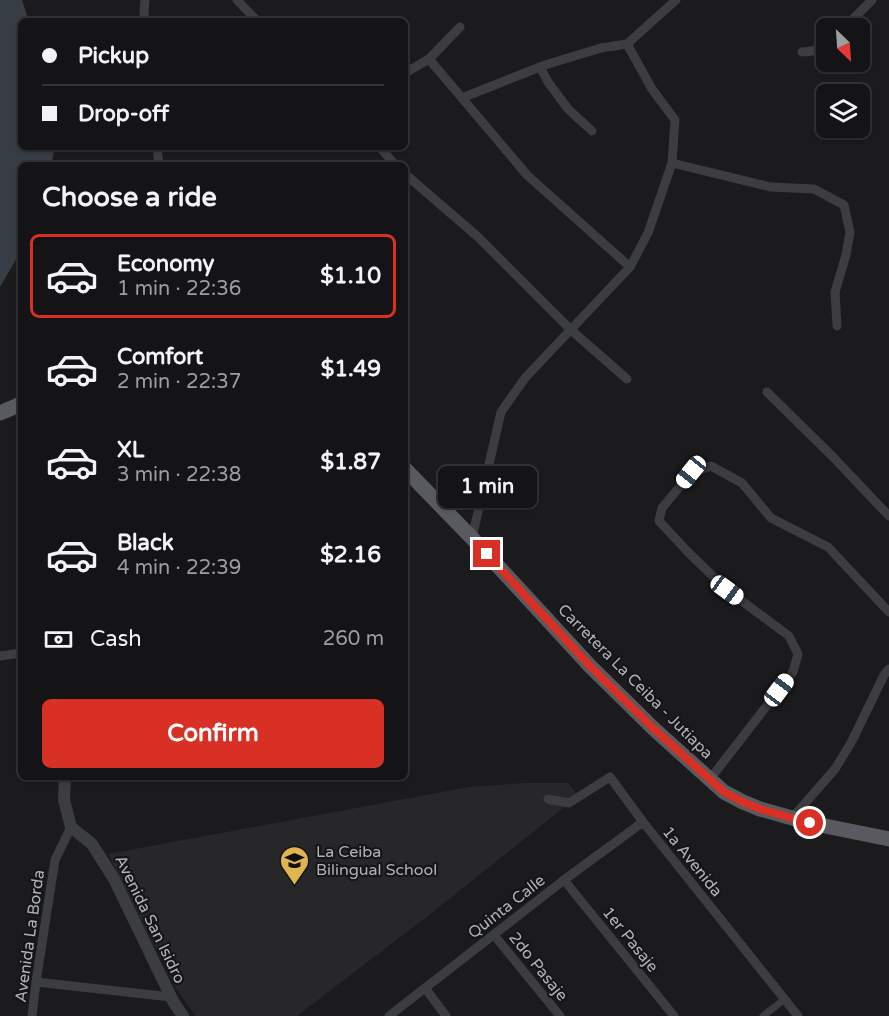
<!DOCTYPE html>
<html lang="en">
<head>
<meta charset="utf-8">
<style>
  :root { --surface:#141416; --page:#212123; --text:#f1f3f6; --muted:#9d9ea1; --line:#333335; --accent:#d93025 }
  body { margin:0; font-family:"Varela Round",sans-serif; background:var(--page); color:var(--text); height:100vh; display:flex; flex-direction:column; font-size:22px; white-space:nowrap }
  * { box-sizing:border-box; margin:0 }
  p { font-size:20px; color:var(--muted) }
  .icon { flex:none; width:33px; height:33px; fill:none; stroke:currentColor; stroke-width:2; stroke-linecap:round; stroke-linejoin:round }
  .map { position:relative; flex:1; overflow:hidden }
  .details { position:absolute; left:18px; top:162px; width:390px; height:618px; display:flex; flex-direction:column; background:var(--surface); border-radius:9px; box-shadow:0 2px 4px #0004,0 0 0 2px var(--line) }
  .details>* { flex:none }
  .guide { position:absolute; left:18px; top:18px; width:390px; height:132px; border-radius:9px; box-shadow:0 2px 4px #0004,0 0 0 2px var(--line); display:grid; align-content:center; height:132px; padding:0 24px; background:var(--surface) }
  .needle { width:39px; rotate:155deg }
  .controls { position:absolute; left:816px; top:18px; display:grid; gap:12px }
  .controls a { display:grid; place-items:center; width:54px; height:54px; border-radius:9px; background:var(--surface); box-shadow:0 2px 4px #0004,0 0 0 2px var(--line); font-size:30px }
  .end { position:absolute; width:27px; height:27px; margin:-14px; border:8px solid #d93025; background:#fff; box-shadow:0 0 0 3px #fff }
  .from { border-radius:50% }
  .bubble { position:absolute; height:42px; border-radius:9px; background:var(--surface); box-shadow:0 2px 4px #0004,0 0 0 2px var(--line); font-size:20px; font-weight:700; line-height:42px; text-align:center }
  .car { position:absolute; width:18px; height:36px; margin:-18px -9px; border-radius:8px; box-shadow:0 0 4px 2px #0007; background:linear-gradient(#fff 24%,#345 0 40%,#fff 0 76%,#345 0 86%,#fff 0) }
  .guide b { display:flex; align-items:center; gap:21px; height:57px; font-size:22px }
  .guide b+b { border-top:2px solid var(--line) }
  .guide i { width:15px; height:15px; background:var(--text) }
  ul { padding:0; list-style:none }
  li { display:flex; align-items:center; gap:18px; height:84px; margin:0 12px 9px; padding:0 12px; border:3px solid transparent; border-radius:9px }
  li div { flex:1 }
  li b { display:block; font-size:22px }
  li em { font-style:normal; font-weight:700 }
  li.active { border-color:var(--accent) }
  li>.icon { width:54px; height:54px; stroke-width:1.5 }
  h2 { padding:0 24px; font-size:27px; line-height:72px }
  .pay { display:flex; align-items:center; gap:15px; height:66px; padding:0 24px; font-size:22px }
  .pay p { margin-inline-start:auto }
  .action { display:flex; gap:12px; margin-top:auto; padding:12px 24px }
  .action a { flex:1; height:69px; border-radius:9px; background:var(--accent); color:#fff; font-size:24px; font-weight:700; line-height:69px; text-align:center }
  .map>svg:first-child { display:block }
  .built { fill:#272729 }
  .water { fill:#363d45 }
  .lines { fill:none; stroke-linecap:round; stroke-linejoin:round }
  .pedestrian { stroke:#3c3d41; stroke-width:7 }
  .minor { stroke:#3c3d41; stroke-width:9 }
  .tertiary { stroke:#3c3d41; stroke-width:12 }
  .primary { stroke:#585a60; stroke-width:15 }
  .route { stroke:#d93025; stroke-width:8 }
  .labels { text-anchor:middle; stroke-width:4.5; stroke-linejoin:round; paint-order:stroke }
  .street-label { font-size:16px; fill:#afb2bb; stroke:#161618 }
  .poi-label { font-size:16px; fill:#afb2bb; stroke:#161618; text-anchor:start }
</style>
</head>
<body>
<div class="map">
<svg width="889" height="1016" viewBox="0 0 889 1016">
  <rect width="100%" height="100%" fill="#1b1b1d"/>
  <path class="built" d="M524,783H568L578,796L429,915L297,1016H195L174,985L108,854L469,787Z"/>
  <path class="water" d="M0,0H22L29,21H21V147H55L51,165H21V251L0,287Z"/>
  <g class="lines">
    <path class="pedestrian" d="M763,1016L785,999"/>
    <g class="minor">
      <path d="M145,0L144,13L145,21"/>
      <path d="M237,0L257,21"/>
      <path d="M844,28L872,0"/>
      <path d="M802,52C811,52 819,50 826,45"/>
      <path d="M429,59L527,175L630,267"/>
      <path d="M540,67L548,82L568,109L592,131"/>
      <path d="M405,73L429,59L460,27"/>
      <path d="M462,98L545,65L601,48L627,44L676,0"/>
      <path d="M157,147L159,165"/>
      <path d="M380,147L395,165"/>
      <path d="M672,163L771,187L814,189L844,205L850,232L846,255L835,292L837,326"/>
      <path d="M405,174L477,236L571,330L627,379"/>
      <path d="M767,392L834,458L889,516"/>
      <path d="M472,538L501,412L525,378L630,267L648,233L672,163L675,120L652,89L627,44"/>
      <path d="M0,656L21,653"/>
      <path d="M710,779L793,672L798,654L789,636L727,590L688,552L659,521L662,508L691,473L711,466L742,483L771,518L828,547L889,612"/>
      <path d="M548,799L569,803L610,777L643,822L798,1016"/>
      <path d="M793,817L835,769L852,741L884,675L889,669"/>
      <path d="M564,880L674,1016"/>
      <path d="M494,935L560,1016"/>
      <path d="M36,982L171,997"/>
      <path d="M425,988L446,1016"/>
      <path d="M32,1016L36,982L55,860L71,827"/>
      <path d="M389,1016L564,880L643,822"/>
    </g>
    <path class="tertiary" d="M65,777L64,800L71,827L92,844L114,879L174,1003L183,1016"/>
    <g class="primary">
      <path d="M0,413L21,404"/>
      <path d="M405,469L472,538L590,666L654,729L724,792L743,802L760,809L810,823L889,839"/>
    </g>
  </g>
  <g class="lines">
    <path class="route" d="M487,554L590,666L654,729L724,792L743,802L760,809L810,823"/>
  </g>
  <defs>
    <symbol id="school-pin" viewBox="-11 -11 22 30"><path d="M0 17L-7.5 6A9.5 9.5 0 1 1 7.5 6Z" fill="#e0b54f" stroke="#161618"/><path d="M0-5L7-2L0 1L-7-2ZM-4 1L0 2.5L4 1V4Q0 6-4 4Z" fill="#111"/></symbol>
  </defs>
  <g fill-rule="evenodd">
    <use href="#school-pin" x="278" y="844" width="33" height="45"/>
  </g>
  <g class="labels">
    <g class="street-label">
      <text transform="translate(636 681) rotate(45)" y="6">Carretera La Ceiba - Jutiapa</text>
      <text transform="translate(693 861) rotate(51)" y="6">1a Avenida</text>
      <text transform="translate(506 906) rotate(-38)" y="6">Quinta Calle</text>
      <text transform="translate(151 919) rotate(64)" y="6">Avenida San Isidro</text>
      <text transform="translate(29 936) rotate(-82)" y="6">Avenida La Borda</text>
      <text transform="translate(631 939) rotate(51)" y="6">1er Pasaje</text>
      <text transform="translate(539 966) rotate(51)" y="6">2do Pasaje</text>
    </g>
    <g class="poi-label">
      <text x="316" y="857">La Ceiba<tspan x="316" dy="18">Bilingual School</tspan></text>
    </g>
  </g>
</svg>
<div class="controls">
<a><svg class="needle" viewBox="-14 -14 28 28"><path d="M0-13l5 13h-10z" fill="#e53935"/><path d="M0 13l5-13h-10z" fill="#9d9ea1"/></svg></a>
<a><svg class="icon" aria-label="layers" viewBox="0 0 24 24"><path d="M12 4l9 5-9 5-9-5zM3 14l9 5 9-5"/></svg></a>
</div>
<i class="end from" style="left:810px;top:823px"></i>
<i class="end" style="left:487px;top:554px"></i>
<div class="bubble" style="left:438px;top:466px;width:99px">1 min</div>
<i class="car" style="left:691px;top:472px;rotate:219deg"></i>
<i class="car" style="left:727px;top:590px;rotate:126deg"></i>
<i class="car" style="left:779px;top:690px;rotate:37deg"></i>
<div class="guide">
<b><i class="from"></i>Pickup</b>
<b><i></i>Drop-off</b>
</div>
<section class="details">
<h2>Choose a ride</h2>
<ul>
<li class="active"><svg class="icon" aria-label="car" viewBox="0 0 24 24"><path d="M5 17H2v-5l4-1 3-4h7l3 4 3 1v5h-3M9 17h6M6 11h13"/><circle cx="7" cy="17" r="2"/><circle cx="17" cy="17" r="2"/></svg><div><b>Economy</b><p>1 min · 22:36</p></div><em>$1.10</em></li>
<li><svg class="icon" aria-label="car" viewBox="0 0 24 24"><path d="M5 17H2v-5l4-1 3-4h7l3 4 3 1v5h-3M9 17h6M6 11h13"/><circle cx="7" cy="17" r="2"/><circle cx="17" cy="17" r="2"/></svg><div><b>Comfort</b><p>2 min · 22:37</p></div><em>$1.49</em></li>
<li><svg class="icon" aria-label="car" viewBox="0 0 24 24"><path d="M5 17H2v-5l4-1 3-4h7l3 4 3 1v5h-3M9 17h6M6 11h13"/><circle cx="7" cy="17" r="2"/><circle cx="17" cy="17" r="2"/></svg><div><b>XL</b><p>3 min · 22:38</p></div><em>$1.87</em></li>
<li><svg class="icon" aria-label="car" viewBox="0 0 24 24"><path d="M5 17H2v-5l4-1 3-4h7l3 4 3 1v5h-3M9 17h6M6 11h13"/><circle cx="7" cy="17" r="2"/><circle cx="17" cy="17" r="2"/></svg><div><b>Black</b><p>4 min · 22:39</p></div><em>$2.16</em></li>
</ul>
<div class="pay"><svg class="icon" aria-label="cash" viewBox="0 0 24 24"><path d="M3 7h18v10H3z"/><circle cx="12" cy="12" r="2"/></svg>Cash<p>260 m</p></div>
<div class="action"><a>Confirm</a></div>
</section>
</div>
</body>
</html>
